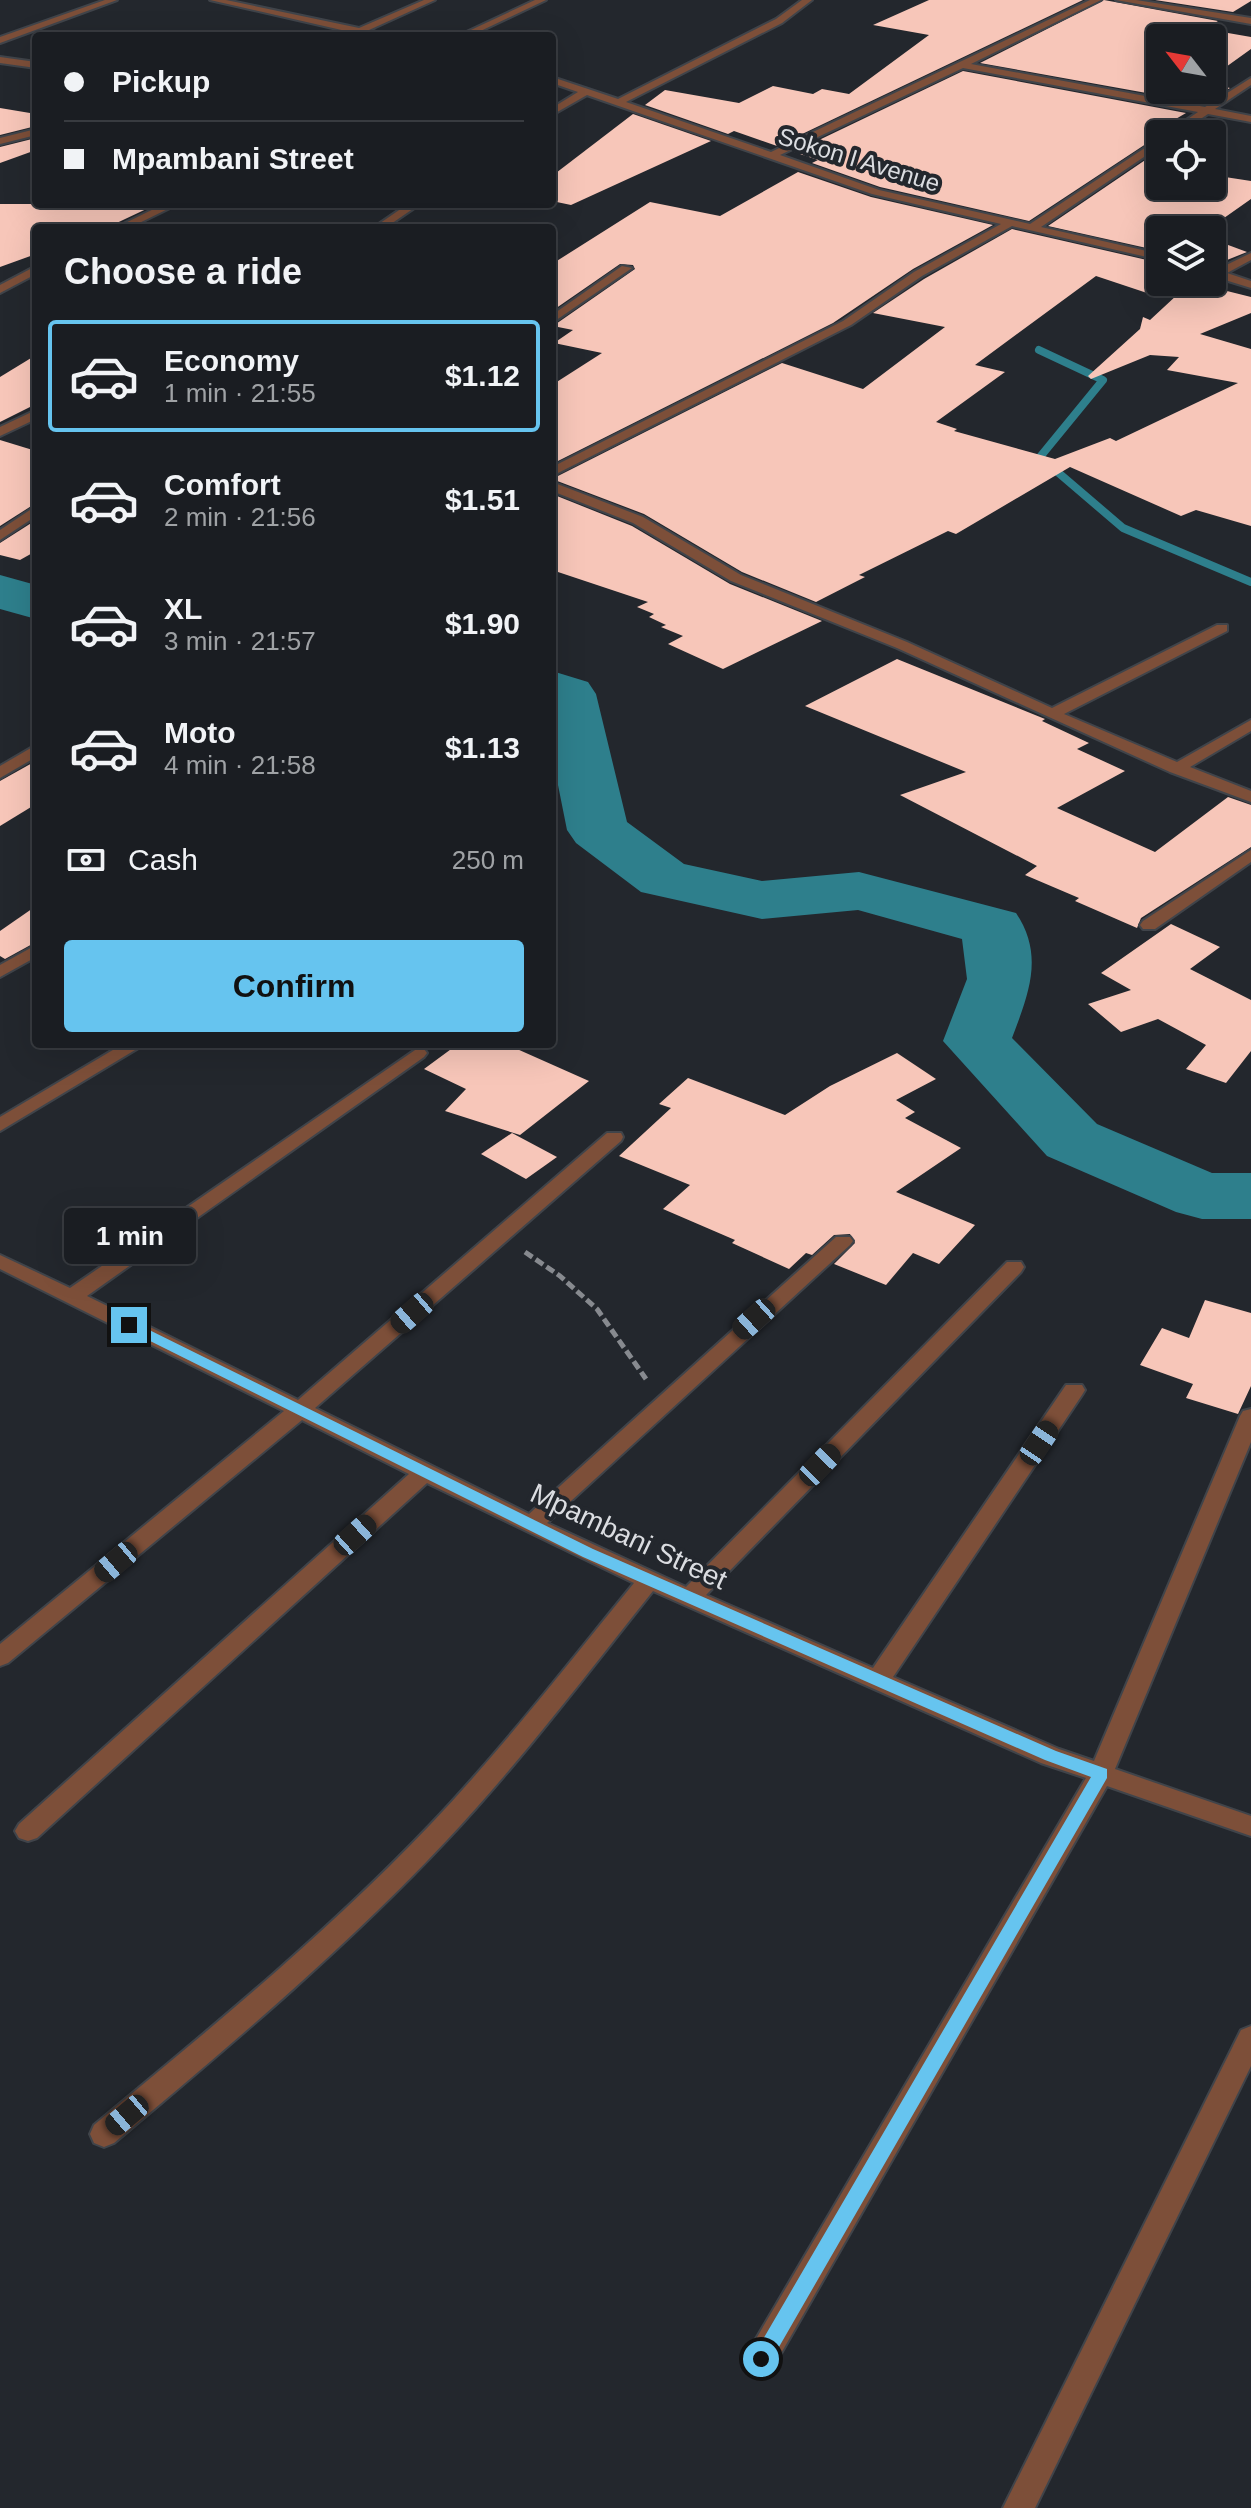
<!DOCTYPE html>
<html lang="en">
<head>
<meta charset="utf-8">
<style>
  :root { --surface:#1a1d22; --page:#272a2f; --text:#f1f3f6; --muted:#9fa2a5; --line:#383b40; --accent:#66c4ef }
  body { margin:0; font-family:Arial,sans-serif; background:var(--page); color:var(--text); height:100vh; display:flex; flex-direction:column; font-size:30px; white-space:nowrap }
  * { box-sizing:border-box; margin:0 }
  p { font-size:26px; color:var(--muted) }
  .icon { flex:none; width:44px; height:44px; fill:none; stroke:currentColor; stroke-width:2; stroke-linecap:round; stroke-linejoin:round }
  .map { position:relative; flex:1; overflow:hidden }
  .side { position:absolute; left:32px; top:224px; width:524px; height:824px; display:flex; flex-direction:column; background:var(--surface); border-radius:8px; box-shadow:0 8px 32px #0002,0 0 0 2px var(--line) }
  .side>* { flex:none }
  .banner { position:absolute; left:32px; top:32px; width:524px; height:176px; border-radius:8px; box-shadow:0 8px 32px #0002,0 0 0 2px var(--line); display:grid; align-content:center; height:176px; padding:0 32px; background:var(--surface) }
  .needle { width:52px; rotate:301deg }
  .buttons { position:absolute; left:1146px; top:24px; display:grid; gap:16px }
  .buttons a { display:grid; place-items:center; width:80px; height:80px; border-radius:8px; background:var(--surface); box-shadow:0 8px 32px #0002,0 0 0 2px var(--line); font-size:40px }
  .end { position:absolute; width:36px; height:36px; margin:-18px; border:10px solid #66c4ef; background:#111; box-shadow:0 0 0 4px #111 }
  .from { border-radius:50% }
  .bubble { position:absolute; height:56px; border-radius:8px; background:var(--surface); box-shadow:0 8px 32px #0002,0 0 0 2px var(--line); font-size:26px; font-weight:700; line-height:56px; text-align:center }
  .car { position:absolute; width:24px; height:48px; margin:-24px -12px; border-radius:10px; box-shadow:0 0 6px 2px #0007; background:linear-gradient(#222 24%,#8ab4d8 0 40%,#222 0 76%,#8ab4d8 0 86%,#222 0) }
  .banner b { display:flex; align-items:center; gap:28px; height:76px; font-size:30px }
  .banner b+b { border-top:2px solid var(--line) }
  .banner i { width:20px; height:20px; background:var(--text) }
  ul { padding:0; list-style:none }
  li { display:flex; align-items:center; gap:24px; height:112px; margin:0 16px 12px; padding:0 16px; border:4px solid transparent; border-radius:8px }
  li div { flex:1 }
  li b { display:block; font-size:30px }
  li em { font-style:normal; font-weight:700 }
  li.on { border-color:var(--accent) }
  li>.icon { width:72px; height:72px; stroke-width:1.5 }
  h2 { padding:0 32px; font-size:36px; line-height:96px }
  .pay { display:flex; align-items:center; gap:20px; height:88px; padding:0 32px; font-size:30px }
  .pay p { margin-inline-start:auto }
  .button { display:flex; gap:16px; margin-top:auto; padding:16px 32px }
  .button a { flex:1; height:92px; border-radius:8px; background:var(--accent); color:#111; font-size:32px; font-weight:700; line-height:92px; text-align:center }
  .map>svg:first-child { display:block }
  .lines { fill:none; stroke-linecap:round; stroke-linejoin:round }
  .stream { stroke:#2e7f8c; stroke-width:8 }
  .river { fill:#2e7f8c; fill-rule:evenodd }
  .building { fill:#f7c6b9 }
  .minor-casing { stroke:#40444a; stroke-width:4 }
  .path { stroke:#878a8f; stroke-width:5; stroke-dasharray:9 4; stroke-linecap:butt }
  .minor { fill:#7d4f39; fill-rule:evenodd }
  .route { fill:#66c4ef }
  .labels { text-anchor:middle; stroke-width:8; stroke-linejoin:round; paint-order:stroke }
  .far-street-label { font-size:24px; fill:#dbdde1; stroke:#23272d }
  .street-label { font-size:28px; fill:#dbdde1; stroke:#23272d }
</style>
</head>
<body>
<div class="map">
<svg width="1251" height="2508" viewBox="0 0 1251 2508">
  <rect width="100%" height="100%" fill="#23272d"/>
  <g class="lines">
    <path class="stream" d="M1039,350L1103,380L1040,457L1123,528L1251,582"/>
    <g class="river">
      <path d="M0,575L36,585V619L0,609Z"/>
      <path d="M552,671L588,682L596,694L627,822L684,864L762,881L859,872L1016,913C1045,956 1028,995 1012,1038L1097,1124L1212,1173H1251V1219H1202L1176,1212L1047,1156L943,1041L967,979L962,939L858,910L762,919L641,892L576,843L567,830L552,755Z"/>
    </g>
  </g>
  <g class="building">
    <path d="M929,0H1083L777,146L734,131L728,134L645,105L665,90L739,103L773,86L813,94L822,89L849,94L929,35L873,25Z"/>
    <path d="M1104,0L1218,21L1205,29L1251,37V49L1212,77V38H1160V90H1212V84L1230,88L1202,103L980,63Z"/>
    <path d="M1155,0H1251V1L1233,12Z"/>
    <path d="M963,71L1186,113L1162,127L1167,128L1155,135L1158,136L1029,221L880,187L812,163L818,160L794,152Z"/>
    <path d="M0,108L36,114V126L0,135Z"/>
    <path d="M633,114L711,141L571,205L552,201V176Z"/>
    <path d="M36,138V150L0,163V147Z"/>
    <path d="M1160,150V186H1212V175L1251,181V199L1207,230H1160V251L1048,226Z"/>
    <path d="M798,172L871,197L993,225L913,269L833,323L552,464V385L602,353L554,343L573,330L553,326L635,269L633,265L620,264L552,311V264L650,202L720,216Z"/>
    <path d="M0,204H157L106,228H36V254L0,267Z"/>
    <path d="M1012,229L1160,263V282H1187L1156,296L1096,276L975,365L1005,372L936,422L957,429L954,431L1055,459L1110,438L1116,441L1238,383L1167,370L1179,357L1150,355L1091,379L1088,376L1140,329L1143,317L1150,320L1191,282L1251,297V313L1200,334L1251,349V526L1196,510L1181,516L1070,467L956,534L948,531L859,575L865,577L816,602L742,572L644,514L552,479L782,363L863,389L945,327L873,313L924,279Z"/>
    <path d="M1212,239L1247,252L1212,266Z"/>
    <path d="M36,355V404L0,422V377Z"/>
    <path d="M0,440L36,451V503L0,526Z"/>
    <path d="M552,494L632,526L730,584L822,621L723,669L668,644L683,636L661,627L666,625L649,617L654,614L637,607L648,602L552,570Z"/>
    <path d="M36,520V551L20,560L0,555V543Z"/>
    <path d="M897,659L1045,719L1042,721L1089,743L1077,749L1125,771L1057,808L1155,852L1228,797L1251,805V847L1141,918L1137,928L1075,901L1079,898L1025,875L1037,866L900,795L966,772L805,706Z"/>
    <path d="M34,762L36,804L0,826V781Z"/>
    <path d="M36,906V942L5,959L0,956V931Z"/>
    <path d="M1171,924L1220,947L1190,969L1251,1000V1051L1226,1083L1186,1069L1206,1045L1158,1019L1121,1032L1088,1004L1131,990L1101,973Z"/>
    <path d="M458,1044H506L589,1081L520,1135L445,1111L466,1089L424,1069Z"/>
    <path d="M897,1053L936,1079L896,1100L915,1112L905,1118L961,1148L896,1192L975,1225L939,1264L913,1253L886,1285L834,1264L855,1243L850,1234L834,1235L812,1255L806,1253L789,1269L732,1243L735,1240L663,1209L690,1185L619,1156L671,1108L659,1104L688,1078L785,1115L830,1086Z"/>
    <path d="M512,1133L557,1157L526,1179L481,1154Z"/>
    <path d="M1205,1300L1251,1313V1386L1238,1414L1186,1398L1193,1384L1140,1365L1162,1328L1189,1338Z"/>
  </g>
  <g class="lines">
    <defs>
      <g id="minor">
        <path d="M105,0H117L0,43V37Z"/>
        <path d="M210,0H226L359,28L424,0H435L369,30L389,36L359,34Z"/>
        <path d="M535,0H546L470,36H458Z"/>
        <path d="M802,0H812L782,23L626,102L771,152L1090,0H1101L971,64L1205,107L1251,78V85L1215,109L1251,116V122L1208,114L1178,134H1166L1198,112L963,68L780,155L879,190L1030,224L1160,138V146L1041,227L1160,254V260L1012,226L922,276L851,325L552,476V467L843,321L914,272L1001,224L872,194L587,95L552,115V108L578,92L552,83V77L618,99L776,19Z"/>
        <path d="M1116,0H1136L1251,18V24Z"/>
        <path d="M0,57L36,62V68L0,63Z"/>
        <path d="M36,129V135L0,144V138Z"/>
        <path d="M164,204H178L129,228H115Z"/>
        <path d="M408,204H420L385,228H373Z"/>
        <path d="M1251,253V260L1227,273L1251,281V288L1212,276V269L1216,270Z"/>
        <path d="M36,266V274L0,293V285Z"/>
        <path d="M622,266L632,268L552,323V315Z"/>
        <path d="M36,410V419L0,436V427Z"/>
        <path d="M552,482L643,517L741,575L907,642L1052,708L1217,625H1227V631L1064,714L1177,762L1251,720V731L1190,767L1251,791V802L1170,772L897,648L731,581L633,523L552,491Z"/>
        <path d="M36,506V516L0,540V530Z"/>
        <path d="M36,745V757L0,778V766Z"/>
        <path d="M1251,850V862L1155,929H1143L1140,925L1143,921Z"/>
        <path d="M36,945V957L0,977V965Z"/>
        <path d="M123,1044H145L0,1131V1117Z"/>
        <path d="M418,1048L424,1049L427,1053L424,1057L87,1296L298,1400L607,1133H621L623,1137L621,1141L315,1408L529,1514L836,1237H850L853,1241L850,1245L547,1523L686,1587L1007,1262H1021L1024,1267L1021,1272L706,1595L873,1668L1066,1385H1082L1085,1390L1082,1395L893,1677L1059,1749L1094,1761L1240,1416L1243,1411L1251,1409V1442L1115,1769L1251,1816V1836L1107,1786L772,2369L761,2373L750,2369L746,2359L750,2349L1086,1778L1041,1763L653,1591C586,1675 521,1761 447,1840C344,1950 229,2046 114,2143L104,2147L94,2143L90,2134L94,2125C210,2029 326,1934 430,1825C503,1748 567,1665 634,1583L427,1483L37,1838L28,1841L19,1838L15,1831L19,1824L409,1474L302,1420L8,1663L0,1666V1644L284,1411L0,1269V1255L70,1288Z"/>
        <path d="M1251,2026V2066L1035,2508H1003L1241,2030Z"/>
      </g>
    </defs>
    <use href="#minor" class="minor-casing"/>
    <path class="path" d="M525,1252L560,1276L597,1309L646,1379"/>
    <use href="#minor" class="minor"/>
  </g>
  <path class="route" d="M129,1320L593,1549L1056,1751L1107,1769V1778L768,2366L761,2369L755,2366L752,2359L755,2353L1091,1777L1045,1760L583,1557L124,1328L122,1325Z"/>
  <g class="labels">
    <g class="far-street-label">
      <text transform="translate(859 160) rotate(17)" y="8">Sokon I Avenue</text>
    </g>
    <g class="street-label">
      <text transform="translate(629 1536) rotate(25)" y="10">Mpambani Street</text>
    </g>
  </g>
</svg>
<div class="buttons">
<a><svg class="needle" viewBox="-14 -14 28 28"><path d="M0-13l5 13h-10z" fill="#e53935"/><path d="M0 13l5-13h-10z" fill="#9fa2a5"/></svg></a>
<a><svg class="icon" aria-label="locate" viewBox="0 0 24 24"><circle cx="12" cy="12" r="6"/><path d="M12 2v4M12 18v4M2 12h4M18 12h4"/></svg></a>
<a><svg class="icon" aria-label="layers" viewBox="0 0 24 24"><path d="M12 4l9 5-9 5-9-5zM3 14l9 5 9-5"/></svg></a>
</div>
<i class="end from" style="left:761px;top:2359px"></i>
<i class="end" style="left:129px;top:1325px"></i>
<div class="bubble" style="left:64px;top:1208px;width:132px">1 min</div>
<i class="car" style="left:412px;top:1313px;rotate:229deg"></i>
<i class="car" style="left:754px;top:1319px;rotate:228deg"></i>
<i class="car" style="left:1039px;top:1443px;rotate:34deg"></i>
<i class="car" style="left:820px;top:1465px;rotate:44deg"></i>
<i class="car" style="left:355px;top:1535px;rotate:48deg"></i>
<i class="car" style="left:116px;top:1562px;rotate:230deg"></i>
<i class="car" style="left:127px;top:2115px;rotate:230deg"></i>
<div class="banner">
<b><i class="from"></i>Pickup</b>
<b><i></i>Mpambani Street</b>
</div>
<section class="side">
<h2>Choose a ride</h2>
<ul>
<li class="on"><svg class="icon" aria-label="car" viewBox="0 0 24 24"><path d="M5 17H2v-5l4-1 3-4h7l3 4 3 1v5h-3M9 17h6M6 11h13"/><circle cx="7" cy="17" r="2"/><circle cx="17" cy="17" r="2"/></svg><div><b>Economy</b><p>1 min · 21:55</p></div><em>$1.12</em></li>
<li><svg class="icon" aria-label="car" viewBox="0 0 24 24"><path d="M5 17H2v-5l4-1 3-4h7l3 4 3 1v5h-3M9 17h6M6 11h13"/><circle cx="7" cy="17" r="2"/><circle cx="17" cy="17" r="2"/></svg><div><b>Comfort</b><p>2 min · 21:56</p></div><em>$1.51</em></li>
<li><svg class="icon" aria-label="car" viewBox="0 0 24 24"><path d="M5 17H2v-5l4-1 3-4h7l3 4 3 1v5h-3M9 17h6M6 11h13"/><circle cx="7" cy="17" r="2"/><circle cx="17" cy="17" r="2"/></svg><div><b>XL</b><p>3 min · 21:57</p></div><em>$1.90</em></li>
<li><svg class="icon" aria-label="car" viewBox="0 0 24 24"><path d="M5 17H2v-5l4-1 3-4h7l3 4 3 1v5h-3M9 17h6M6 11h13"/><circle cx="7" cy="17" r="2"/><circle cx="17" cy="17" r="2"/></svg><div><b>Moto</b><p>4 min · 21:58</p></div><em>$1.13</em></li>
</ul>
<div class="pay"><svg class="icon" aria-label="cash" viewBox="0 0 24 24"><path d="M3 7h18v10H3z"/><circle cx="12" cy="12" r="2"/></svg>Cash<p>250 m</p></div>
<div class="button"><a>Confirm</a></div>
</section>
</div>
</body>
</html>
